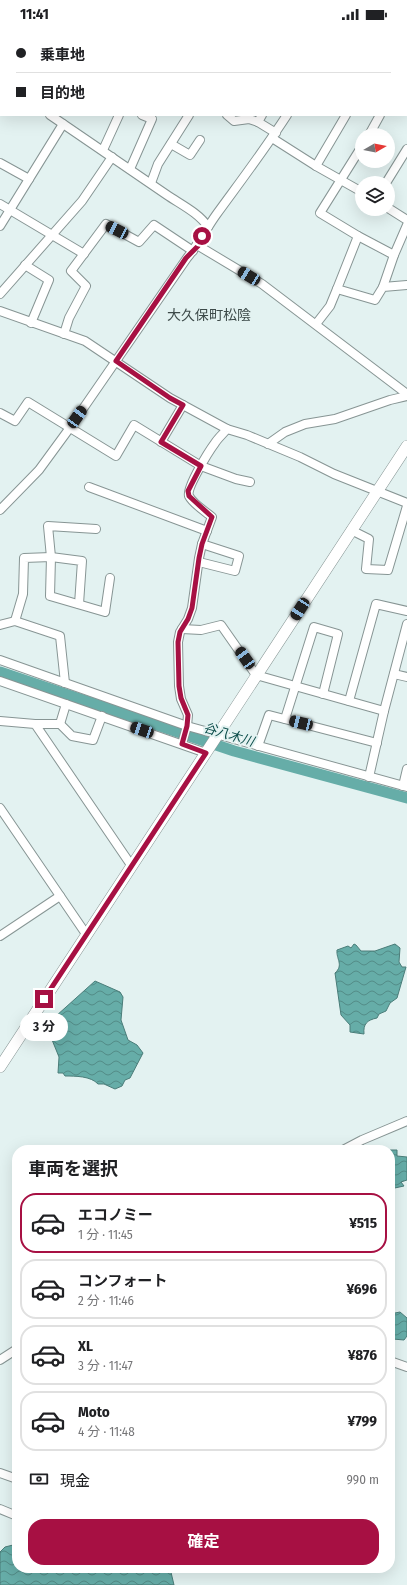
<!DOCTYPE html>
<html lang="ja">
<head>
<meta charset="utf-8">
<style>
  :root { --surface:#fff; --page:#f2f2f2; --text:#202124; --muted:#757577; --line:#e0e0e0; --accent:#a71043 }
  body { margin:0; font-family:"Fira Sans Condensed","Noto Sans JP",sans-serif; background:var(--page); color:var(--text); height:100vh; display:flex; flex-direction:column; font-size:15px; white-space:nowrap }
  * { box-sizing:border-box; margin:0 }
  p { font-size:13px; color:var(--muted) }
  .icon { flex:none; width:22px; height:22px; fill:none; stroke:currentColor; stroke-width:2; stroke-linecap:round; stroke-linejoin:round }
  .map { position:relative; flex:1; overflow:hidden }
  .sheet { position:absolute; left:12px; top:1117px; width:383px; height:428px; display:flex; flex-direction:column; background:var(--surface); border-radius:16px; box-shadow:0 4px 16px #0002 }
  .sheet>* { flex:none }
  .top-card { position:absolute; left:0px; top:0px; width:407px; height:88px; box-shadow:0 4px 16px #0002; display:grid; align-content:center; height:88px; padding:0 16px; background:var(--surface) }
  .needle { width:26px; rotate:81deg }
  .fabs { position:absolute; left:355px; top:100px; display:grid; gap:8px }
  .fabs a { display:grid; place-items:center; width:40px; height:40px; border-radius:50%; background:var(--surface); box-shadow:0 4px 16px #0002; font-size:20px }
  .end { position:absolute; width:18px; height:18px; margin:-9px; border:5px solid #a71043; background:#fff; box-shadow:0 0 0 2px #fff }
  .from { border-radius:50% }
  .bubble { position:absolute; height:28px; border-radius:14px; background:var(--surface); box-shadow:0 4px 16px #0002; font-size:13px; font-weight:700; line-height:28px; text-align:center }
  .car { position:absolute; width:12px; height:24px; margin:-12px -6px; border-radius:5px; box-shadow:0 0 3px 1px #0007; background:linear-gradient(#222 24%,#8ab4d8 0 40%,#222 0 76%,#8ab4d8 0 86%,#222 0) }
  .top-card b { display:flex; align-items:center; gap:14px; height:38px; font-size:15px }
  .top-card b+b { border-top:1px solid var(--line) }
  .top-card i { width:10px; height:10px; background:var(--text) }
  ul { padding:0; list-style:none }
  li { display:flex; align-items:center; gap:12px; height:60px; margin:0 8px 6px; padding:0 8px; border:2px solid var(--line); border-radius:16px }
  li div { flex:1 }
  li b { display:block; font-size:15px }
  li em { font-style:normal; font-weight:700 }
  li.on { border-color:var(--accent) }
  li>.icon { width:36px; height:36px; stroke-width:1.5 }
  h2 { padding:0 16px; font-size:18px; line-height:48px }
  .pay { display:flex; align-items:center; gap:10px; height:44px; padding:0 16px; font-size:15px }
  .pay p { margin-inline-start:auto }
  .button { display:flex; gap:8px; margin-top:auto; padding:8px 16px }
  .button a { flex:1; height:46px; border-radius:16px; background:var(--accent); color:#fff; font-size:16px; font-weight:700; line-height:46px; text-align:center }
  .status { display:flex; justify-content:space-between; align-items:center; height:28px; padding:0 20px; background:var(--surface); direction:ltr }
  .status svg { height:11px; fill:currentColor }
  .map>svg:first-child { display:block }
  .water { fill:url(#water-waves); stroke:#4a7d79 }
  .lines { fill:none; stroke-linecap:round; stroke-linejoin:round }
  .river { stroke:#66ada8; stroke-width:11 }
  .street-casing { stroke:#879594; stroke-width:10 }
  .secondary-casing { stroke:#879594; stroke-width:12 }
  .street { stroke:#fff; stroke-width:8 }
  .secondary { stroke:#fff; stroke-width:11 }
  .route { stroke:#a71043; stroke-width:5 }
  .labels { text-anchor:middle; stroke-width:4; stroke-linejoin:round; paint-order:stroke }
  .water-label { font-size:13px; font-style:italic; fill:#0c4d4a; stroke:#e3f2f1 }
  .quarter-label { font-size:14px; fill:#3d4a49; stroke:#e3f2f1 }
</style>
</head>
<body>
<div class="status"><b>11:41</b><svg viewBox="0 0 49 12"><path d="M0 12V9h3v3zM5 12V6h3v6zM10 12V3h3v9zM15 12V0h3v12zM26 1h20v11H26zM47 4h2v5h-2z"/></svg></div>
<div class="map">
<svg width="407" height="1557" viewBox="0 0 407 1557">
  <defs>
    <pattern id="water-waves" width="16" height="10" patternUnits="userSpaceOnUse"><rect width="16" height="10" fill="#66ada8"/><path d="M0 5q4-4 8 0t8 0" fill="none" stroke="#528b87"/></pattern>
  </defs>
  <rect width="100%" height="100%" fill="#e3f2f1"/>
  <g class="water">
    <path d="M354,916L356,917L361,923H375L395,916L400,920L399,934L402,939H406L397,970L390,975L386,983L379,986L377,990C367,992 363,996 364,1006L350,1004V997L341,987L335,945C344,937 336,931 337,922L348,918L351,920Z"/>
    <path d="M95,953L120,964L123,969L121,992L128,1012L137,1017L143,1025L130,1050L125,1052L122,1058L115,1061L104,1056H98C91,1048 75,1048 65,1048L63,1045H58L59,1029L46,997Z"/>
    <path d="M390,1122H397V1128L407,1129V1152L401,1154L404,1158L390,1161Z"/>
    <path d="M400,1284L407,1290V1308L404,1312L393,1311L390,1313V1286Z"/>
    <path d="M17,1516V1540H170L174,1557H0V1524L5,1519Z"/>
  </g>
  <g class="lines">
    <path class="river" d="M0,644L234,723L407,770"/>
    <defs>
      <g id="street">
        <path d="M89,1V0"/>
        <path d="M138,1V0"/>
        <path d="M344,1V0"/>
        <path d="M0,12L1,11"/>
        <path d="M0,61H1"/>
        <path d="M406,61H407"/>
        <path d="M50,87C89,114 128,140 167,167C180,176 199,185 208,199"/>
        <path d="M227,87L234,93L249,91L258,94"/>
        <path d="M262,87L258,94L276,105"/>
        <path d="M369,107L380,87"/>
        <path d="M272,110L316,138L362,164"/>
        <path d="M171,116L190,127L200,112"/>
        <path d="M362,118L320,185L358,208L337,261L375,272L383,259L407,257"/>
        <path d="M103,122L119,87"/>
        <path d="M0,135L29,151"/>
        <path d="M316,138L346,87"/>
        <path d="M130,141L152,91L142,87"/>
        <path d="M151,155L158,136L189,87"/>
        <path d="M386,155L407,121"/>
        <path d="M0,176L84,226"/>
        <path d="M388,180L407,192"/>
        <path d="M0,198L63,96"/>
        <path d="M358,208L394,227"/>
        <path d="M197,217L262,256L407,366"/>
        <path d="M25,237L49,252L31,295"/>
        <path d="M383,259L394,227L407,197"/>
        <path d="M0,266L82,173L112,129"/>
        <path d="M0,283L85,313L170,370L227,401L247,407L300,429L334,446L407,475"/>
        <path d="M316,296L330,278L337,261"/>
        <path d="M64,306L69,290L86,258L71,243L106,196L139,214L154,197L193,223"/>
        <path d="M0,385L15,393L28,374L116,428L134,397L201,438L236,451L250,454"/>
        <path d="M161,414L183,377"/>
        <path d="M268,416L285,404L305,396L335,391L390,372L407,368"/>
        <path d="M89,459L207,503"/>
        <path d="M0,482L39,442L69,401L187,230C198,217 206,201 216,187C240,154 265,121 287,87"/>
        <path d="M96,501L48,498L51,529L50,568L105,584L110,550"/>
        <path d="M351,502L369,511L366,541L388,542L407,478"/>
        <path d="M199,534L235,543L239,528L202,516"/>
        <path d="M15,593L23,566L24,530L51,529L82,533L79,576"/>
        <path d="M0,597L15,593L60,608L65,655"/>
        <path d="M182,601L201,602L221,597L256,647L384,683"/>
        <path d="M0,632L187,698L407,759"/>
        <path d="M394,646L407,649"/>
        <path d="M0,653L206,725"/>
        <path d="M349,673L376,576L407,583"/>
        <path d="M285,691L314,599L338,606L323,666"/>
        <path d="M0,693L35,696L131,837"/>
        <path d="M35,696H60L72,708L93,712L102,688"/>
        <path d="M60,696L66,676"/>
        <path d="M182,716L187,698L188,687L181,671L179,658L178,614L180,604L188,591L192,580L199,530L202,516L212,489C205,483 193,476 189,468C186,460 209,423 215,415C218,410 223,406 227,401"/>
        <path d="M258,718L269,687L377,715"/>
        <path d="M369,749L384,683L407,596"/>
        <path d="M403,758L407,741"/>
        <path d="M0,780L86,906"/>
        <path d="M0,908L60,868"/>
        <path d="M343,1122L362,1112L407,1093"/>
        <path d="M0,1332L17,1321"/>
        <path d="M390,1333L407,1339"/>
        <path d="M0,1445L17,1451"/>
        <path d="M0,1481L17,1488"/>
      </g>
      <g id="secondary">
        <path d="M377,0L378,1"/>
        <path d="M406,18L407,19"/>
        <path d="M0,1039L407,418"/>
      </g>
    </defs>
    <use href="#street" class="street-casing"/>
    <use href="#secondary" class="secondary-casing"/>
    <use href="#street" class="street"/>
    <use href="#secondary" class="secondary"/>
  </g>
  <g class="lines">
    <path class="route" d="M44,971L206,725L182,716L187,698L188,687L181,670L179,658L178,614L180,604L188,591L192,580L199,530L202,516L212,489L189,468L188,463L201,438L161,414L183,377L170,370L116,333L186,230L198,218L202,208"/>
  </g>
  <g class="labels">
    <g class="water-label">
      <text transform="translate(229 706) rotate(17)" y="5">谷八木川</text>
    </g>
    <g class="quarter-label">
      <text x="209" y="292">大久保町松陰</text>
    </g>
  </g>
</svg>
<div class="fabs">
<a><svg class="needle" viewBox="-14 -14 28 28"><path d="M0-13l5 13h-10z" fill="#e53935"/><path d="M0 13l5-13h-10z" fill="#757577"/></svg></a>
<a><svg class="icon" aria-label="layers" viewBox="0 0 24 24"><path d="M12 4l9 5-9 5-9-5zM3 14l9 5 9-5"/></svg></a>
</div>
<i class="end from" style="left:202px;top:208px"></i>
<i class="end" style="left:44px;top:971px"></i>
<div class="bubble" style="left:20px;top:985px;width:48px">3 分</div>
<i class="car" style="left:117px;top:202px;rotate:297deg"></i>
<i class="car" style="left:249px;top:248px;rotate:301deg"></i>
<i class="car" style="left:77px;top:389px;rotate:35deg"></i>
<i class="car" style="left:300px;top:581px;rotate:213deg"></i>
<i class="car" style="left:245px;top:630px;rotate:325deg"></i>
<i class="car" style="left:301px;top:695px;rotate:284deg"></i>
<i class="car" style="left:142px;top:702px;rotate:289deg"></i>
<div class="top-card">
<b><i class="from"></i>乗車地</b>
<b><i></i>目的地</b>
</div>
<section class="sheet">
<h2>車両を選択</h2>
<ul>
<li class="on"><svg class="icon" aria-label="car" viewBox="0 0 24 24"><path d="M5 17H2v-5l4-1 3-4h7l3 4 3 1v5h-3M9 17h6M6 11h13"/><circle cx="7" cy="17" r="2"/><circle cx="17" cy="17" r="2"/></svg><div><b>エコノミー</b><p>1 分 · 11:45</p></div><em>¥515</em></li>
<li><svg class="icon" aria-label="car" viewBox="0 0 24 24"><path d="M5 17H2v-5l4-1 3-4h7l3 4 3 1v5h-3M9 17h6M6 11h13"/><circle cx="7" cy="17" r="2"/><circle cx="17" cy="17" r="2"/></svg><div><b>コンフォート</b><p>2 分 · 11:46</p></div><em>¥696</em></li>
<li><svg class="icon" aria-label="car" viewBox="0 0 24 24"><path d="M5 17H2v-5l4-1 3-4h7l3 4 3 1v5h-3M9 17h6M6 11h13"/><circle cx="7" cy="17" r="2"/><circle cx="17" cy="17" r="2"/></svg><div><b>XL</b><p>3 分 · 11:47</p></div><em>¥876</em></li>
<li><svg class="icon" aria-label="car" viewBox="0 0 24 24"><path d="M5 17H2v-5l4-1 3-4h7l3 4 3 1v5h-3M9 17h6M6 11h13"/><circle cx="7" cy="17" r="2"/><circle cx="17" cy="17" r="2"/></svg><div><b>Moto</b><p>4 分 · 11:48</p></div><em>¥799</em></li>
</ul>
<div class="pay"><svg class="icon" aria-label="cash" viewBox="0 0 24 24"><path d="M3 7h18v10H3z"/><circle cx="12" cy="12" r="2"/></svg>現金<p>990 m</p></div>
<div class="button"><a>確定</a></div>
</section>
</div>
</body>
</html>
